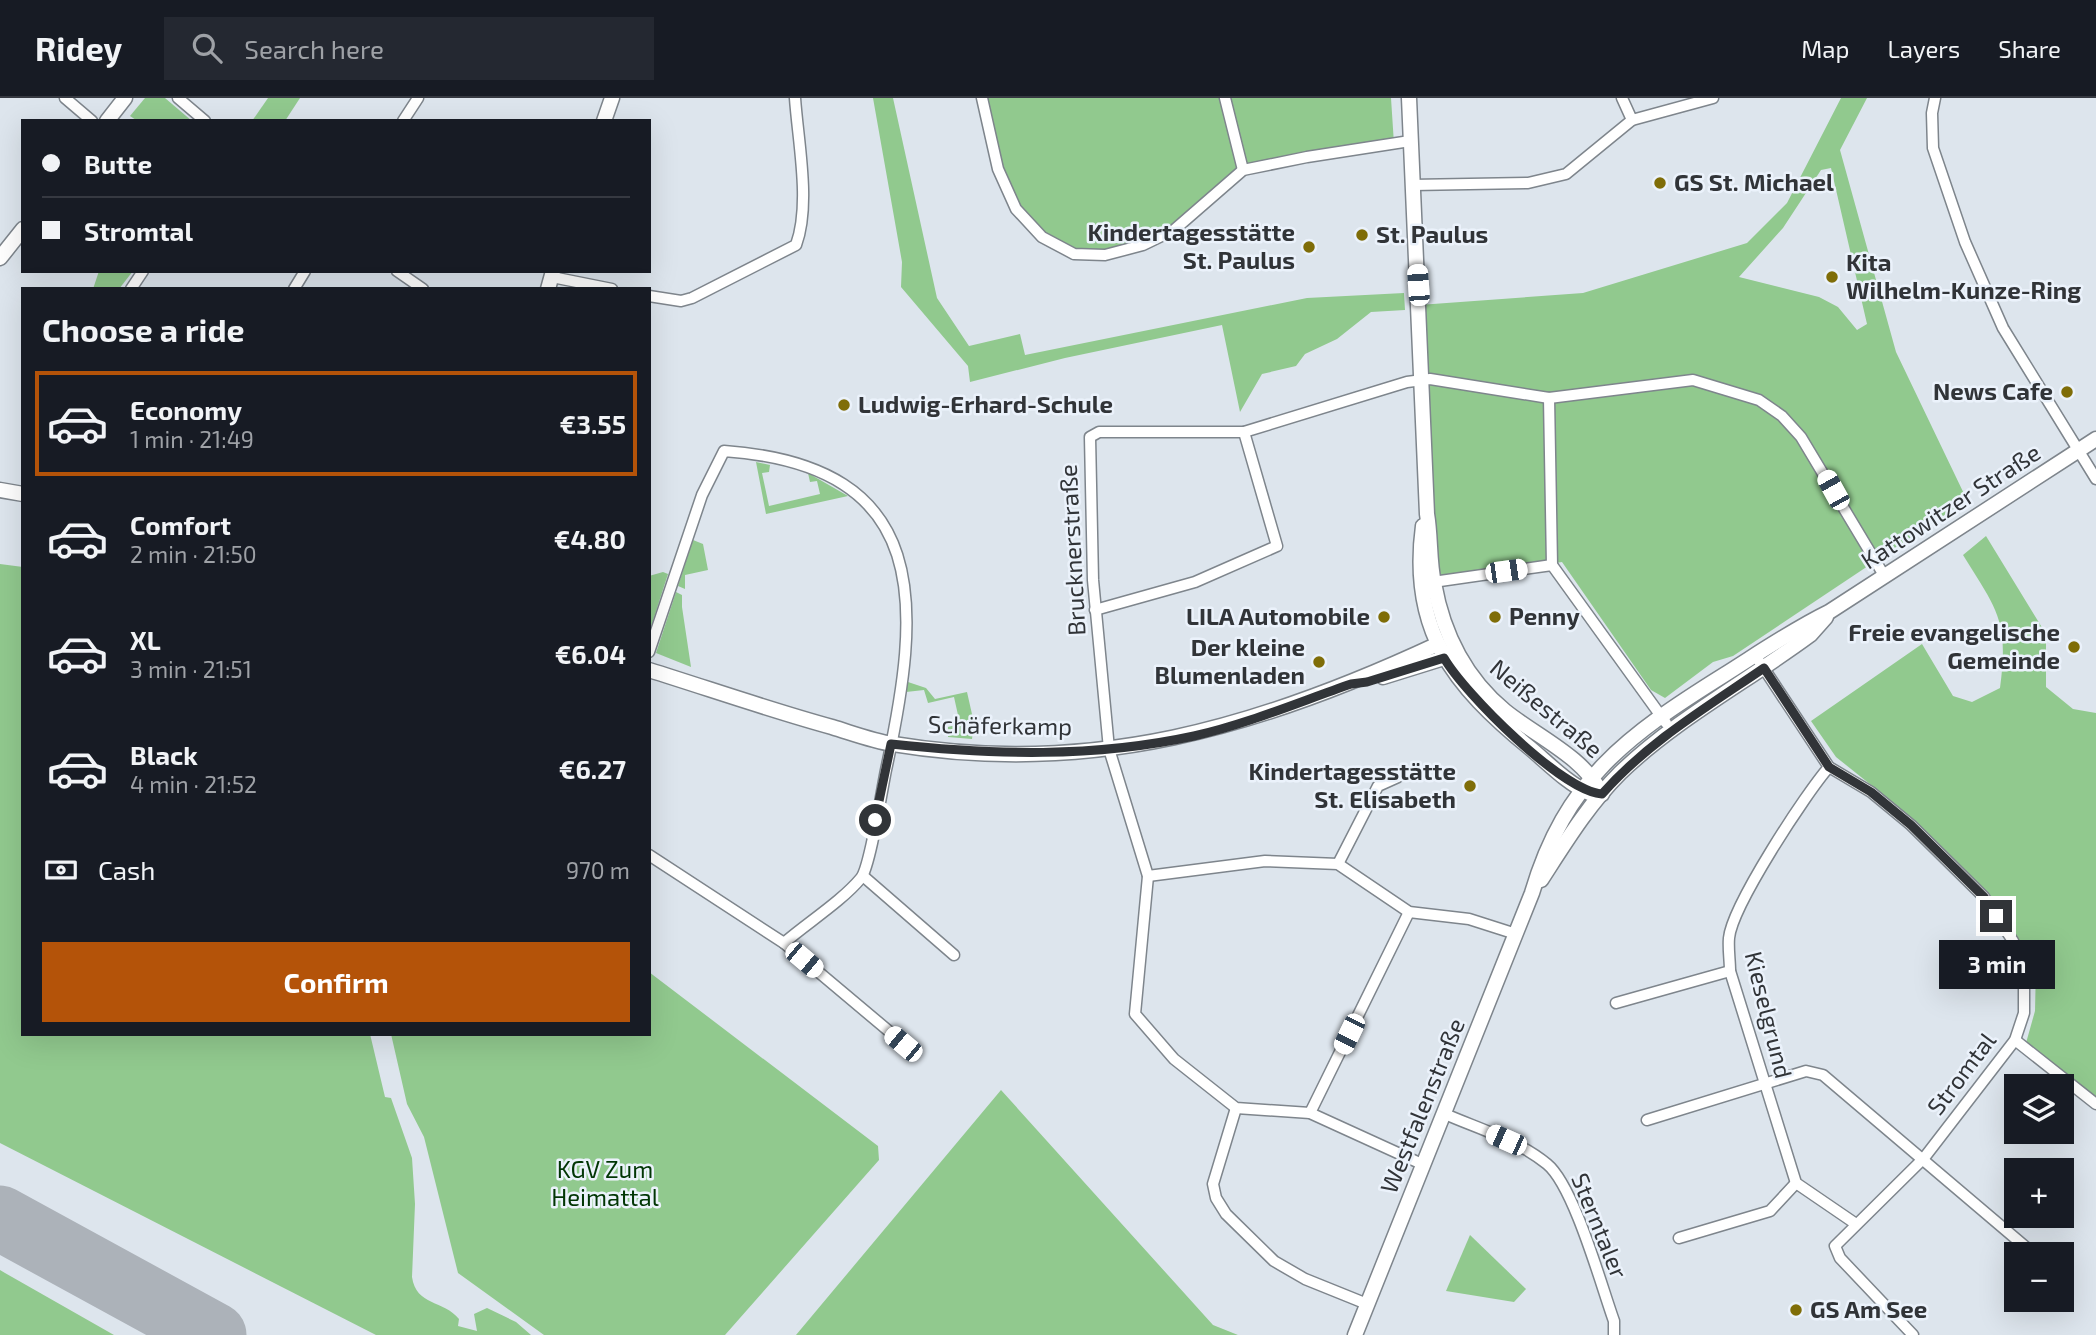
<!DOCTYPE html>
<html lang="en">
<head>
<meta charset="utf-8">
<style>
  :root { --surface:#171b24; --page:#242831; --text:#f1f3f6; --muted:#9ea1a6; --line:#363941; --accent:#b45309 }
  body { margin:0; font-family:"Exo 2",sans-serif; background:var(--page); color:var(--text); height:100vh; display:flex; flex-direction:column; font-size:26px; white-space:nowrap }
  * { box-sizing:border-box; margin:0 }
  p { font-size:23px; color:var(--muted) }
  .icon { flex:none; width:38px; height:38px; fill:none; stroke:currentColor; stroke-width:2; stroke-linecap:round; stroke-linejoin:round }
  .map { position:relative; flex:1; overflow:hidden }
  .side { position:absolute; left:21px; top:189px; width:630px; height:749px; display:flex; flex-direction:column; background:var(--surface); border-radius:0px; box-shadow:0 7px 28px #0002 }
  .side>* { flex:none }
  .top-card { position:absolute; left:21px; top:21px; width:630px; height:154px; border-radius:0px; box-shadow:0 7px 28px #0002; display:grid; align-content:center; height:154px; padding:0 21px; background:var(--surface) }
  .buttons { position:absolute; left:2004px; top:976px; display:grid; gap:14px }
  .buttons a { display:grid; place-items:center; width:70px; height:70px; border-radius:0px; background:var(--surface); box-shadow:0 7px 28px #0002; font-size:35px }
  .end { position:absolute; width:32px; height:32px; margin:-16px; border:9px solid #313438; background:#fff; box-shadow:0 0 0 4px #fff }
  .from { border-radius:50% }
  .bubble { position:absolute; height:49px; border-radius:0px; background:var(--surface); box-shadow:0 7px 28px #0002; font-size:23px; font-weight:700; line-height:49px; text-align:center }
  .car { position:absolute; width:21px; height:42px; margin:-21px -10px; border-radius:9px; box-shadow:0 0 5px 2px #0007; background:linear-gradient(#fff 24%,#345 0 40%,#fff 0 76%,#345 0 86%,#fff 0) }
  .top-card b { display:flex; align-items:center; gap:24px; height:66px; font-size:26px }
  .top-card b+b { border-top:2px solid var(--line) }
  .top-card i { width:18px; height:18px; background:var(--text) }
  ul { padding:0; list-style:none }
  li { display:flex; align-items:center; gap:21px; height:105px; margin:0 14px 10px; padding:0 7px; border:4px solid transparent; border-radius:0px }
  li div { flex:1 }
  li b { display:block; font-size:26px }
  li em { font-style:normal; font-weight:700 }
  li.active { border-color:var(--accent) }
  li>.icon { width:63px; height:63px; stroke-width:1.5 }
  h2 { padding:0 21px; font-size:32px; line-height:84px }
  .pay { display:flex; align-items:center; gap:18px; height:77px; padding:0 21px; font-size:26px }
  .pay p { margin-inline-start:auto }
  .cta { display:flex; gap:14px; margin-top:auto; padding:14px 21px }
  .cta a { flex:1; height:80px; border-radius:0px; background:var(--accent); color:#fff; font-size:28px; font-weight:700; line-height:80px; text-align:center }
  header { display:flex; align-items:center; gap:42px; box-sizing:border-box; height:98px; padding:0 35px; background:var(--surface); border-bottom:2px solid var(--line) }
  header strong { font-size:33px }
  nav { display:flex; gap:38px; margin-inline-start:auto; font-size:24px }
  .search { width:490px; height:63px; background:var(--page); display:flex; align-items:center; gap:18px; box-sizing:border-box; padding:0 24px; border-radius:0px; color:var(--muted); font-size:26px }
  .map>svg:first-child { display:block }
  .green { fill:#91c98e; fill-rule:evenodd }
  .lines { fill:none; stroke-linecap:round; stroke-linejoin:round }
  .runway { stroke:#acb2b9; stroke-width:65 }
  .minor-casing { stroke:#7e858c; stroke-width:13 }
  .tertiary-casing { stroke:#7e858c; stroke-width:17 }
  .minor { stroke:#fff; stroke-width:10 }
  .tertiary { stroke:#fff; stroke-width:14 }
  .route { stroke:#313438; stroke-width:9 }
  .poi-dot { fill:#7f6d08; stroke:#ebf2fb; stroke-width:2.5 }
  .labels { text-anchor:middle; stroke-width:5; stroke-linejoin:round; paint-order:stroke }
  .poi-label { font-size:24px; font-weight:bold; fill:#313438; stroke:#ebf2fb; text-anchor:start }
  .street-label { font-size:24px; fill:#313438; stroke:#ebf2fb }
  .park-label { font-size:24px; fill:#013604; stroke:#ebf2fb }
</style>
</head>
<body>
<header>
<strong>Ridey</strong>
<div class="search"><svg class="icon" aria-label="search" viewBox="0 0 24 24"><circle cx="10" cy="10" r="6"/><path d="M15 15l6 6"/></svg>Search here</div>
<nav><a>Map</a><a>Layers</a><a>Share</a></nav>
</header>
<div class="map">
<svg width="2096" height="1237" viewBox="0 0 2096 1237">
  <rect width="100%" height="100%" fill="#dde5ed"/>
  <g class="green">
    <path d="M145,0H165L192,23L136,22L130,18Z"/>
    <path d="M268,0H300L285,23H252Z"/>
    <path d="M873,0H893L937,200L969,248L1020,236L1025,257L1307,200L1404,195L1405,212L1371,214L1337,241L1305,256L1296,268L1262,276L1240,314L1222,227L1065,260L970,284L968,268L901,189L902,164Z"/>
    <path d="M982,0H1391L1394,46L1244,72L1209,104L1143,147L1074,156L1026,125L998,71Z"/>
    <path d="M1841,0H1867L1840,52L1896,254L1967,402L1733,558L1713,564L1665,600L1651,592L1562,464L1433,484L1419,207L1583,195L1747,145L1787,105ZM1831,70L1867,226L1857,232L1838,209L1819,199L1739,179L1783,130L1821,72Z"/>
    <path d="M99,173H133L119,191H93Z"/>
    <path d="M756,364L770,367L769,374L762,375L769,408L820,396L817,383L810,384L808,375L848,398L766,416Z"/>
    <path d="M1986,438L2046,536V589L2073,611L2096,615V1001L2026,945L2035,913L2036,868L1982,789L1901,711L1836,659L1811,623L1922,546L1953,598L1972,604L2000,590C2009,522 1997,512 1963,457Z"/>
    <path d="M693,442L703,446L708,472L685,477V491L678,488Z"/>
    <path d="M0,466L23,469V936H370L385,999L391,1000L412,1060L415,1106L412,1179C416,1208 444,1202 459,1221L458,1228L477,1233L474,1216L487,1210L516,1224L531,1237H376L0,1045Z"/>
    <path d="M663,474L668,476L649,535V478Z"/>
    <path d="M676,494L682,497V509L691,569L656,555Z"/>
    <path d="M908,584L926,590L935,601L967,594L974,625L972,641L948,639V629L960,626L954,599L928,605L924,592L906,594Z"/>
    <path d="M649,874L878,1048L879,1062L725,1237H544L458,1175L424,1039L407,1006L391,936H649Z"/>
    <path d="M1001,992L1213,1227L1238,1237H796Z"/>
    <path d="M1470,1137L1526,1191L1514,1204L1446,1193Z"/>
    <path d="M0,1172L5,1175L114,1237H0Z"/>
  </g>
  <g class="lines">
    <path class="runway" d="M0,1120L214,1237"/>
    <defs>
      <g id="minor">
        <path d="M65,0L92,23"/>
        <path d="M178,0L205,23"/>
        <path d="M982,0L998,71L1016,111L1042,139L1074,156L1105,157L1143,147L1174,132L1243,72L1307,59L1410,43"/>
        <path d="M1225,0L1243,72"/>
        <path d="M1622,0L1632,22"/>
        <path d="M1935,0L1932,15L1933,50L1965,144L2003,230L2096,381"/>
        <path d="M403,23L418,0"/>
        <path d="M1412,87L1528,85L1566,76L1632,22L1713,0"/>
        <path d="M397,173L423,191"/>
        <path d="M552,179L612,191"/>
        <path d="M131,191L143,173"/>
        <path d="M294,191L305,173"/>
        <path d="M649,198L681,203L692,200L796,147C811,106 798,44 795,0"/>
        <path d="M1549,300L1552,467L1666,625"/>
        <path d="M1433,484L1552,467"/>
        <path d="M1095,512L1195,484L1277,448L1244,334"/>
        <path d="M649,554L702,397L724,353C935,368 921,509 886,672C882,691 870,769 861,780C842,803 807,825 784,845L649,757"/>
        <path d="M1755,557L1829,669L1871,694L1911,727L1984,799L2013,843L2024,868V915L2015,942L1924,1060L1835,1148L1840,1160L1913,1237"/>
        <path d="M1829,669C1806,695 1732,808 1729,840C1728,851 1730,862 1730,873L1796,1085L1856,1126"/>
        <path d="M1338,766L1378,688L1398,679"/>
        <path d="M863,778L954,857"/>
        <path d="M1148,778L1265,763L1338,766L1409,814L1469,821L1516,836"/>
        <path d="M784,845L903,945"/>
        <path d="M1616,905L1730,873"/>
        <path d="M2015,942L2096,1006"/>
        <path d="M1236,1010L1213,1086L1216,1100L1226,1116L1274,1163L1305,1181L1367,1206"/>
        <path d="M1310,1015L1409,814"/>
        <path d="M1445,1016C1479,1031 1518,1042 1547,1066C1574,1088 1601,1187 1614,1223V1237"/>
        <path d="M1647,1022L1806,973L1823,977L2035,1157"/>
        <path d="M1424,1067L1310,1015L1236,1010L1174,961L1135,916L1148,778L1109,651L1093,482L1090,339L1099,334H1244L1407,284L1430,281L1549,300L1693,282L1759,302L1782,318L1801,339L1885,479"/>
        <path d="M1679,1140L1770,1113L1796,1085"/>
      </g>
      <g id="tertiary">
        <path d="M1409,0L1427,416C1431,439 1429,463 1434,485C1443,536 1465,580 1505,613C1536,638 1584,659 1602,696"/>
        <path d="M107,23L125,0"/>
        <path d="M604,23L612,0"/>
        <path d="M0,160L23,131"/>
        <path d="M548,191L553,173"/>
        <path d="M0,392L23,396"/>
        <path d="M1423,428C1409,532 1453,587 1530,650C1549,666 1567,685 1589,695"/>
        <path d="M649,572C710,591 770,612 832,629C852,635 873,643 893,646C1092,679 1260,629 1438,546"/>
        <path d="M1383,579L1444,560L1448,555"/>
        <path d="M1541,782C1565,745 1588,707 1620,675C1676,621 1748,583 1810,537L1826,519"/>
        <path d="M1355,1237L1532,795C1565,682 1628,637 1724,577C1759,555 1792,532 1829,514L2096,341"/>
      </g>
    </defs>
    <use href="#minor" class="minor-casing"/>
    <use href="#tertiary" class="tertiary-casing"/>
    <use href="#minor" class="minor"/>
    <use href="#tertiary" class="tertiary"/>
  </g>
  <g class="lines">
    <path class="route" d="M875,722L891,646C993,657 1093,660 1194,638C1247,626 1299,604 1351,586L1367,584L1444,560C1465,596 1562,693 1602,696C1648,644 1707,609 1764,570L1829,669L1871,694L1911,727L1984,799L1996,818"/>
  </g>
  <g class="poi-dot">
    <circle cx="1660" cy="85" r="7"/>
    <circle cx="1362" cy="137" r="7"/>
    <circle cx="1309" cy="149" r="7"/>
    <circle cx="1832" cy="179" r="7"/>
    <circle cx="2067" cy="294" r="7"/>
    <circle cx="844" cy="307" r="7"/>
    <circle cx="1384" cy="519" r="7"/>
    <circle cx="1495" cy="519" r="7"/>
    <circle cx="2074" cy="549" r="7"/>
    <circle cx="1319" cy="564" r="7"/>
    <circle cx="1470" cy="688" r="7"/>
    <circle cx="1796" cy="1212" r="7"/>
  </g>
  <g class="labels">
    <g class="poi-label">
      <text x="1674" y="93">GS St. Michael</text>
      <text x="1295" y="143" text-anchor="end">Kindertagesstätte<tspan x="1295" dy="28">St. Paulus</tspan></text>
      <text x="1376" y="145">St. Paulus</text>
      <text x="1846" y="173">Kita<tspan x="1846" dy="28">Wilhelm-Kunze-Ring</tspan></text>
      <text x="2053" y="302" text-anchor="end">News Cafe</text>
      <text x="858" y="315">Ludwig-Erhard-Schule</text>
      <text x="1370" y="527" text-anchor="end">LILA Automobile</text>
      <text x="1509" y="527">Penny</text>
      <text x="2060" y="543" text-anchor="end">Freie evangelische<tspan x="2060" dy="28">Gemeinde</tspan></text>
      <text x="1305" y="558" text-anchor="end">Der kleine<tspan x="1305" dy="28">Blumenladen</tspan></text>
      <text x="1456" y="682" text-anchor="end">Kindertagesstätte<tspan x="1456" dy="28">St. Elisabeth</tspan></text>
      <text x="1810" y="1220">GS Am See</text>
    </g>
    <g class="street-label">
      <text transform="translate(1951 409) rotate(-33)" y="8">Kattowitzer Straße</text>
      <text transform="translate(1073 452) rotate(-93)" y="8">Brucknerstraße</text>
      <text transform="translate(1546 611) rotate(40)" y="8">Neißestraße</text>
      <text transform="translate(1000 628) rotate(1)" y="8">Schäferkamp</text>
      <text transform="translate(1768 917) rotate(76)" y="8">Kieselgrund</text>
      <text transform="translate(1962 976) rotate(-53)" y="8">Stromtal</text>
      <text transform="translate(1423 1008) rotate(-68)" y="8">Westfalenstraße</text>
      <text transform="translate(1599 1128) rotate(68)" y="8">Sterntaler</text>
    </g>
    <g class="park-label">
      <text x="605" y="1080">KGV Zum<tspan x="605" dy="28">Heimattal</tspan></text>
    </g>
  </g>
</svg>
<div class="buttons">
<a><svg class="icon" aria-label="layers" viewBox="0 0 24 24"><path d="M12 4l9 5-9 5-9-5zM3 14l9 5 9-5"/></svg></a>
<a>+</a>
<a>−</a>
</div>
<i class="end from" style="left:875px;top:722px"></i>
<i class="end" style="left:1996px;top:818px"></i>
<div class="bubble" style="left:1939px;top:842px;width:116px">3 min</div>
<i class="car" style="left:1418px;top:187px;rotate:356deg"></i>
<i class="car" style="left:1833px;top:392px;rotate:331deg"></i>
<i class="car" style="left:1506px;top:473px;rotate:82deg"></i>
<i class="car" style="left:804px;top:862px;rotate:130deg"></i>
<i class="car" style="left:1349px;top:936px;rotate:206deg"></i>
<i class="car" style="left:903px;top:946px;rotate:310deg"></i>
<i class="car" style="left:1506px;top:1042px;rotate:294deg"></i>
<div class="top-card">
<b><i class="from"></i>Butte</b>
<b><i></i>Stromtal</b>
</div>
<section class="side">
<h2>Choose a ride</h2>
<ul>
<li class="active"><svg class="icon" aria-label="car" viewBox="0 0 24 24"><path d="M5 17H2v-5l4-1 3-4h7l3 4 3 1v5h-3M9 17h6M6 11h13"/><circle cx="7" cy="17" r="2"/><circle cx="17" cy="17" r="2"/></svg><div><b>Economy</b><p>1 min · 21:49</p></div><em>€3.55</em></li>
<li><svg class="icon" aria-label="car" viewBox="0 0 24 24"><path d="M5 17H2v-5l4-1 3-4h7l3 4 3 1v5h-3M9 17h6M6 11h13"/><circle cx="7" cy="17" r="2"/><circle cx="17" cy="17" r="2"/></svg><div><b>Comfort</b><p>2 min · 21:50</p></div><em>€4.80</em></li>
<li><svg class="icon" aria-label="car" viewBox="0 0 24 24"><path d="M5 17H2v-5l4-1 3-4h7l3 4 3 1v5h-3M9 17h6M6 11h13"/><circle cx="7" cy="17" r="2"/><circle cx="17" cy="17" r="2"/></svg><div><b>XL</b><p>3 min · 21:51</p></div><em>€6.04</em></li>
<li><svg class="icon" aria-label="car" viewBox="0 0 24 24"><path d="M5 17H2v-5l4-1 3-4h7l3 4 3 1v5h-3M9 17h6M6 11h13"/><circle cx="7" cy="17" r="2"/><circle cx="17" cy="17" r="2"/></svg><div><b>Black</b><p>4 min · 21:52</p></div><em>€6.27</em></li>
</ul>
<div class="pay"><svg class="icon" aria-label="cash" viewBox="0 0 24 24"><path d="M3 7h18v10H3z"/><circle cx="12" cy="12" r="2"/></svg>Cash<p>970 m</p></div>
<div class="cta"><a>Confirm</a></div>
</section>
</div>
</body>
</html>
